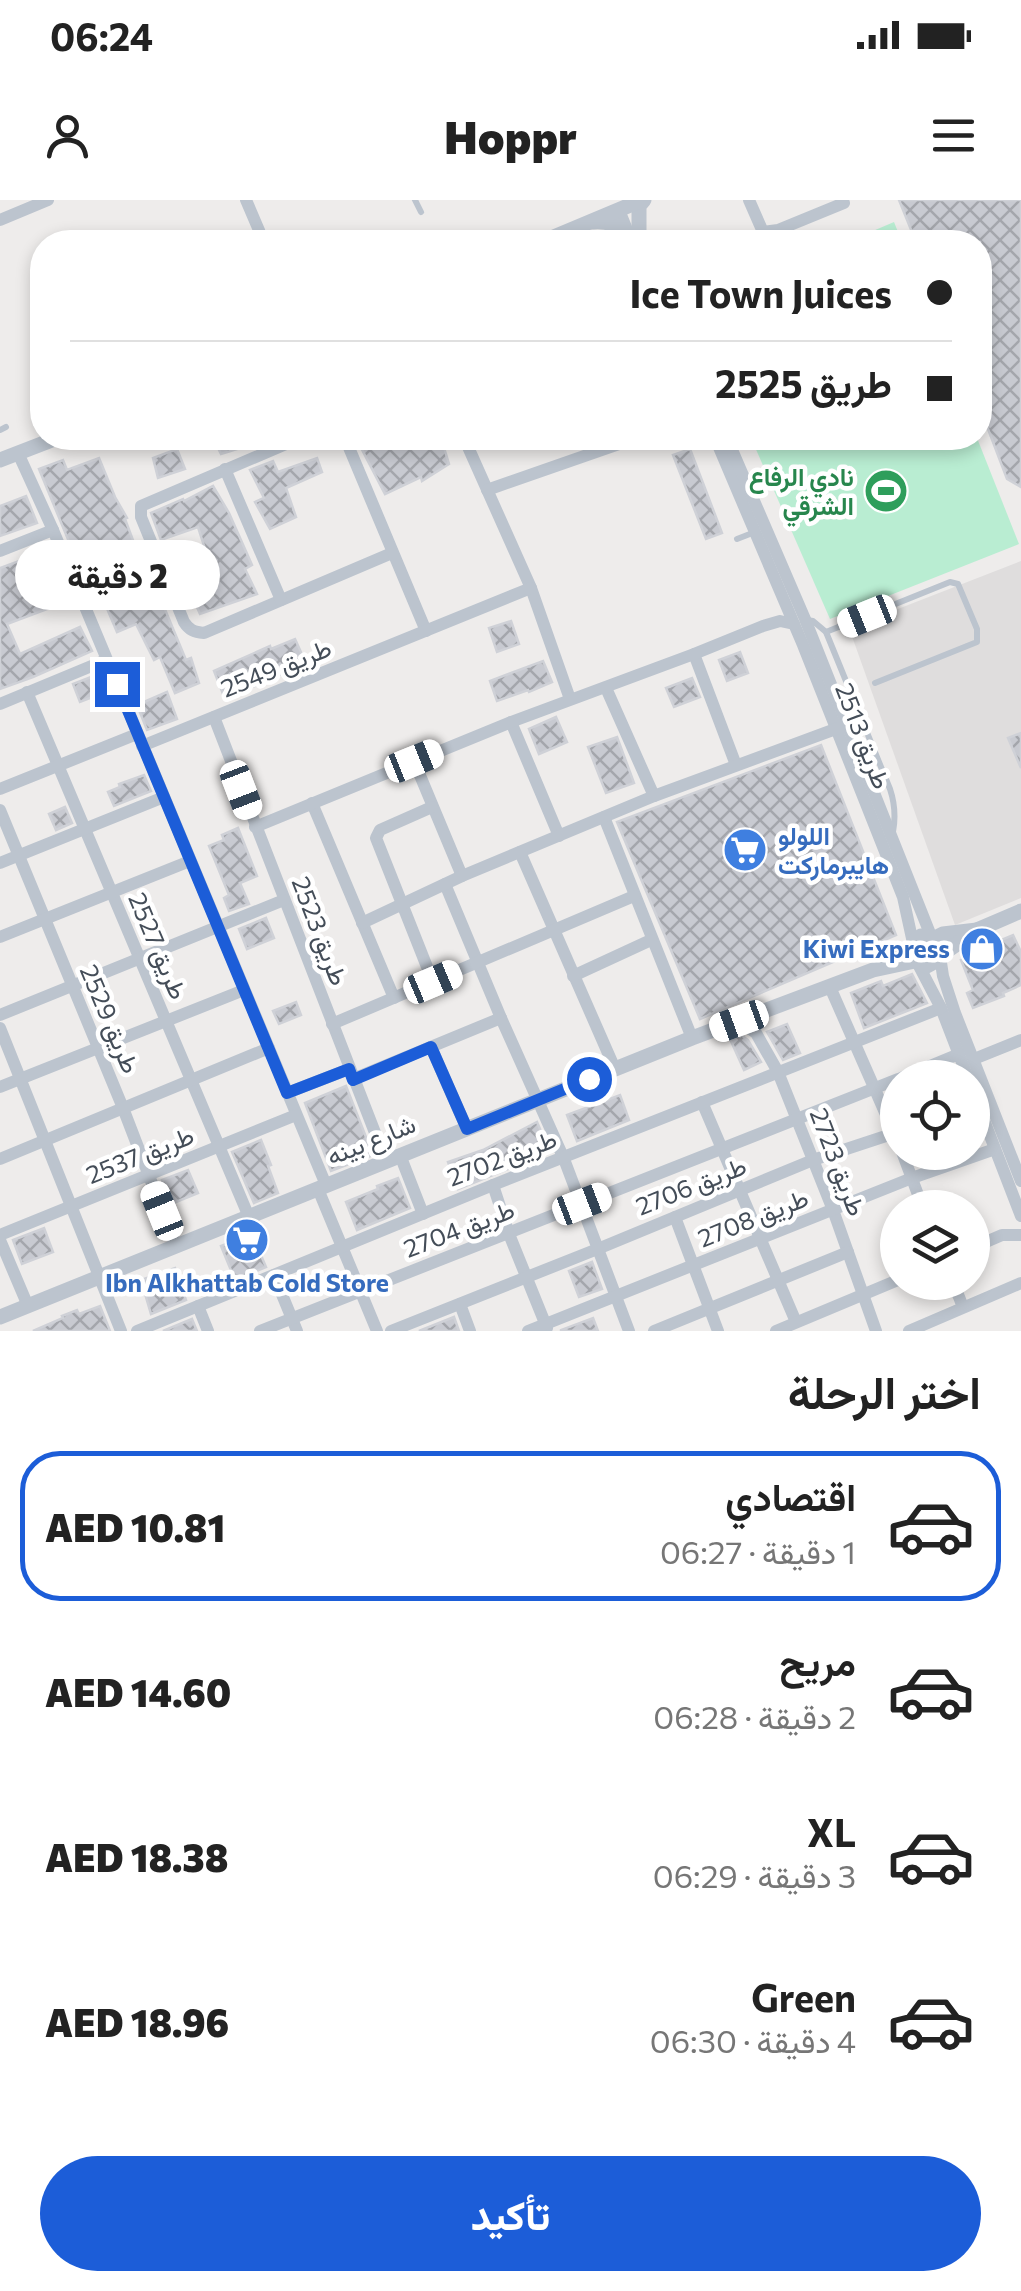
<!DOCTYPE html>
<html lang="ar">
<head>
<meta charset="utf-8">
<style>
  :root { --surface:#fff; --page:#f2f2f2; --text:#222; --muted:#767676; --line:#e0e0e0; --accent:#1c5dd8 }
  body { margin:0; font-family:Commissioner,Vazirmatn,sans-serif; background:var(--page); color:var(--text); direction:rtl; height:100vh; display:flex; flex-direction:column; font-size:38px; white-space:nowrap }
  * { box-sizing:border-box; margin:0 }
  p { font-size:32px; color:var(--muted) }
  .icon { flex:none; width:55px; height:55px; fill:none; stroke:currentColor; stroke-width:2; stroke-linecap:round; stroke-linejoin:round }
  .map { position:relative; height:1131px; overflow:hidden; direction:ltr }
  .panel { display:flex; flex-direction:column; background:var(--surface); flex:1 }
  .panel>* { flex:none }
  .banner { position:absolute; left:30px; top:30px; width:962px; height:220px; border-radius:40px; box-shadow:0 5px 15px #0003; direction:rtl; display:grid; align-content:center; height:220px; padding:0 40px; background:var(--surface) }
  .buttons { position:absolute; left:880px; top:860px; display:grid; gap:20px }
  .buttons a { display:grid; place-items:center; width:110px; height:110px; border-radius:50%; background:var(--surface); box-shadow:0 5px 15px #0003; font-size:50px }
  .end { position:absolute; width:45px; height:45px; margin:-22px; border:12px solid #1c5dd8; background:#fff; box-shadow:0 0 0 5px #fff }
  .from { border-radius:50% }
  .bubble { position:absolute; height:70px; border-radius:35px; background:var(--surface); box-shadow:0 5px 15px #0003; font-size:32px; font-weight:800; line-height:70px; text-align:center; direction:rtl }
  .car { position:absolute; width:30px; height:60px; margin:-30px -15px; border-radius:12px; box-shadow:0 0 8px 2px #0007; background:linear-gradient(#fff 24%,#345 0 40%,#fff 0 76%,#345 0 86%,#fff 0) }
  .banner b { display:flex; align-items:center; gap:35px; height:95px; font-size:38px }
  .banner b+b { border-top:2px solid var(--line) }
  .banner i { width:25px; height:25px; background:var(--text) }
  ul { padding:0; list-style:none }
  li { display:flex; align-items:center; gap:30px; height:150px; margin:0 20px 15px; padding:0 20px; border:5px solid transparent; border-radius:40px }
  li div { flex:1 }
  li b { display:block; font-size:38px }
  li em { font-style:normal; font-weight:800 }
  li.current { border-color:var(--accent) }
  li>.icon { width:90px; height:90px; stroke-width:1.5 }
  h2 { padding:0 40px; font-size:45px; line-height:120px }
  .cta { display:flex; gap:20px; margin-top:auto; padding:20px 40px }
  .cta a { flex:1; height:115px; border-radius:60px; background:var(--accent); color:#fff; font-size:40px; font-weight:800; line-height:115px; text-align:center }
  .status { display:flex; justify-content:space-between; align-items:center; height:70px; padding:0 50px; background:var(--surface); direction:ltr }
  .status svg { height:28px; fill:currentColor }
  header { display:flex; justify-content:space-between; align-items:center; height:130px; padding:0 40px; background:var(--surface); font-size:45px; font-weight:800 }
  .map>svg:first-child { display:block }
  .education { fill:#dfdddd }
  .pitch { fill:#b9edd2 }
  .building { fill:url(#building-cross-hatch); stroke:#cfd1d7; stroke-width:2.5 }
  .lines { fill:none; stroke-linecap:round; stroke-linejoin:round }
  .service { stroke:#bcc4ce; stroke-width:6 }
  .minor { stroke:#bcc4ce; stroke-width:12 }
  .tertiary { stroke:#bcc4ce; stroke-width:15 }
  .route { stroke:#1c5dd8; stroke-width:12 }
  .labels { text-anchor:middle; stroke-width:9; stroke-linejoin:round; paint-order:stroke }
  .leisure-label { font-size:25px; font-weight:bold; fill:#27864d; stroke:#fff; text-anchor:end }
  .street-label { font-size:25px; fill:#444d58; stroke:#fff }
  .shop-label { font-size:25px; font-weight:bold; fill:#366cbe; stroke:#fff; text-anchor:start }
</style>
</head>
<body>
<div class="status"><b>06:24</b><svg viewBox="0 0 49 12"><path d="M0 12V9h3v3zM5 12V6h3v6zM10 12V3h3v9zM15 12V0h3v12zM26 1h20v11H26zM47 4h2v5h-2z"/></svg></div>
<header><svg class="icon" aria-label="menu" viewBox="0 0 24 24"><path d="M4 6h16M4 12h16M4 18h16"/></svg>Hoppr<svg class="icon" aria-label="person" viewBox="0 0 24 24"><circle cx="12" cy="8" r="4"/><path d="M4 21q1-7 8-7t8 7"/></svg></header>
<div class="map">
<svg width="1021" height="1131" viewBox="0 0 1021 1131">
  <defs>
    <pattern id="building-cross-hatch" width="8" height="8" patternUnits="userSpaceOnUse" patternTransform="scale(2.5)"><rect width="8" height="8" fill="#c8cad1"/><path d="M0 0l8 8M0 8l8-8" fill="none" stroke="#a4a6ac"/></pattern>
  </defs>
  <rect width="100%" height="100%" fill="#eeeceb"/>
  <path class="education" d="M1021,361V698L955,725L849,428Z"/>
  <g class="pitch">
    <path d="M894,22L902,42H847Z"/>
    <path d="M751,238H977L1019,344L830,419Z"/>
  </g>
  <g class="building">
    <path d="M899,0H1021V287L1007,279L980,208V42H916Z"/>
    <path d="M213,238H265L266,240L221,254Z"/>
    <path d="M356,238H441L449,264L422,281L421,277L385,294Z"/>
    <path d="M177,249L185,269L158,278L153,258Z"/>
    <path d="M690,249L722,333L706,339L673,255Z"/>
    <path d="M99,258L115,297L127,318L125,319L137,351L86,383L39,269L63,260L67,270Z"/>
    <path d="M317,258L322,272L286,288L296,317L270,329L255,302L264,298L250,270L273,261L278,272Z"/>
    <path d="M213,286L229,313L252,365L245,369L257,394L200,414L189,389L185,390L177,367L207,355L198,327L161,340L151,313L183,299L184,301Z"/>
    <path d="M26,296L37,323L0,336V306Z"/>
    <path d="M46,351L53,355L71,400L7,424L20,454L80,427L92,451L33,477L0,489V368Z"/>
    <path d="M147,366L186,460L191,458L199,483L175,493L160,457L154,460L136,424L117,432L103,399L94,402L89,390Z"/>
    <path d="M511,421L519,444L497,452L489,428Z"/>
    <path d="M295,439L305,461L281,471L282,474L225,499L214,471L270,446L271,449Z"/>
    <path d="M740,452L748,473L727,481L719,460Z"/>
    <path d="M543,461L552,482L529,492L528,490L497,501L490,481Z"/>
    <path d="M101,473L108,491L80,502L73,484Z"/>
    <path d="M692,478L700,497L674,507L666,488Z"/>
    <path d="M167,492L177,519L147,530L137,505Z"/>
    <path d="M556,517L567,542L539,554L529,529Z"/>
    <path d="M1021,533V568L1008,538Z"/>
    <path d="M617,537L634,583L606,593L588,547Z"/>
    <path d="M821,545L896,735L700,819L617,622Z"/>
    <path d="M144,575L151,591L114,606L108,592L120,587L119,584Z"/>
    <path d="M65,607L72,623L56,630L49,614Z"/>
    <path d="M238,628L257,676L240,683L249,704L229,711L224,698L229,695L209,646L224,640L222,635Z"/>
    <path d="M266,718L274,738L247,749L239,729Z"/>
    <path d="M1013,735L1021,752V785L1003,793L1004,796L973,808L967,793L973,790L961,760L976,754L975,751Z"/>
    <path d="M912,774L927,803L864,828L851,793L881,781L883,786Z"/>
    <path d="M296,802L301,815L279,824L273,811Z"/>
    <path d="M787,824L800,853L783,860L767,832Z"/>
    <path d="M741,835L748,840L761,862L744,870L730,839Z"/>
    <path d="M346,886L373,955L331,971L305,903Z"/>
    <path d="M620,895L629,920L577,941L567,915Z"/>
    <path d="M537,922L550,952L458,989L448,962L483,950Z"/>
    <path d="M261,940L271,965L268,966L278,993L254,1003L232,952Z"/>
    <path d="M188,970L198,993L171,1004L162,980Z"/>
    <path d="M398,978L410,1008L357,1030L346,1002L378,989L377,986Z"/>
    <path d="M44,1028L53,1052L22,1064L13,1040Z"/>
    <path d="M252,1034L266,1067L235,1080L221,1046Z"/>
    <path d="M592,1062L602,1089L579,1097L569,1071Z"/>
    <path d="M175,1068L186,1100L151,1114L141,1080Z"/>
    <path d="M100,1106L110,1131H33L63,1118L62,1116L77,1110L79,1114Z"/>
    <path d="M454,1117L459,1131H419Z"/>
    <path d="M593,1118L598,1131H561V1130Z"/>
    <path d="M192,1119L197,1131H163Z"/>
  </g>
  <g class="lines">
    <g class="service">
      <path d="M415,0L421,12"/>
      <path d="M0,230L6,227"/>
      <path d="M737,339L755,332"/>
      <path d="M807,420L813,421L826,432L890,589C895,604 896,616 893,632"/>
      <path d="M826,432L950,382L958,384L977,429V442L875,483"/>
    </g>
    <g class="minor">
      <path d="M246,0L264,42"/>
      <path d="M749,0L763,32L778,30L844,3"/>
      <path d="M619,10L632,42"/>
      <path d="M0,20L48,0"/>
      <path d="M300,238L141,306V317L184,422C189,430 194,432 204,433L392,353"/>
      <path d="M345,238L426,431"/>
      <path d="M464,238L531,388L570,499"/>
      <path d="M715,238L803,445L903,697L913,743"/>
      <path d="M727,238L805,419L931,736"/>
      <path d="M18,253L53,330L326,985"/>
      <path d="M225,269L281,400"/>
      <path d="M487,290L636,238"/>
      <path d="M0,351L53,330"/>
      <path d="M694,454L736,565"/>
      <path d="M606,488L654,596"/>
      <path d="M27,492L249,1017"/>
      <path d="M0,504L106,460"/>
      <path d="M214,517L386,961"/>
      <path d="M511,522L559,636"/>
      <path d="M142,546L531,388"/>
      <path d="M414,561L462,676"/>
      <path d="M0,589L137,534"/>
      <path d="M312,603L394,798"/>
      <path d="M432,607L380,630L376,638L433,782"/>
      <path d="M0,610L123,908L176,1046"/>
      <path d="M604,617L692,838"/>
      <path d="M255,627L511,522L694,454L763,426L780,421L794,424"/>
      <path d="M520,652L615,869"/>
      <path d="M0,663L164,597"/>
      <path d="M445,684L501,818L564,959L629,1131"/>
      <path d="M362,723L462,676L654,596L841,527"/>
      <path d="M0,737L190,661"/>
      <path d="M940,756L943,776L955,813L1021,981"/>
      <path d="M918,764L941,808L968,878"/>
      <path d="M573,776L651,740"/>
      <path d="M830,787L898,942"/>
      <path d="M0,815L284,700"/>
      <path d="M739,821L756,833L778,872L833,1010L876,1131"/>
      <path d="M332,824L634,696"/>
      <path d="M0,828L121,1131"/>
      <path d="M431,847L467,929"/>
      <path d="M974,859L1021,840"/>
      <path d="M901,878L959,854"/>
      <path d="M353,879L501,818"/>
      <path d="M0,887L244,790"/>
      <path d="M972,889L1021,1016"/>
      <path d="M287,893L349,869"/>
      <path d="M702,902L796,1122"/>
      <path d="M902,952L923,1008"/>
      <path d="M400,955L423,1014"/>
      <path d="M0,959L269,848"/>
      <path d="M493,985L509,1034L547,1128"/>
      <path d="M318,989L377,1131"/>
      <path d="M675,1017L718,1131"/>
      <path d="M0,1035L296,915"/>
      <path d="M0,1040L28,1106"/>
      <path d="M972,1048L1002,1035H1021"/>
      <path d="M274,1075L297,1131"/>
      <path d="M953,1082L963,1107"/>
      <path d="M460,1104L470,1131"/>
      <path d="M198,1106L208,1131"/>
      <path d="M137,1131L493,985L941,808"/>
      <path d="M260,1131L898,879"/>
      <path d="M391,1131L600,1048L813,960L898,932"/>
      <path d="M528,1131L912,978L995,949"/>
      <path d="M654,1131L848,1052"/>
      <path d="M776,1131L898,1080"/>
      <path d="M909,1131L1021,1083"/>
    </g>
    <g class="tertiary">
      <path d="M593,22C608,21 616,24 628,34"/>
      <path d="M639,30V6L644,0"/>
      <path d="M542,42L642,0"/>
      <path d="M0,260L57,238"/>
      <path d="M935,738L941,747L938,760L927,766C910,762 906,746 921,736L935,738L943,734L977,730"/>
      <path d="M941,755L977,730L1021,711"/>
      <path d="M0,1117L692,838L873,770L915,761"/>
    </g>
  </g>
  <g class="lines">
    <path class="route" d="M117,484L287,893L349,869L353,880L431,847L467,929L589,879"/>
  </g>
  <defs>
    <symbol id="stadium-disc" viewBox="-11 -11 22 22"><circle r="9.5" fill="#2e9e5b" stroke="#fff"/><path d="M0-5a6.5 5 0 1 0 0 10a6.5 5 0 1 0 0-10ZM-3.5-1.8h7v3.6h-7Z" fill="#fff"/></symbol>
    <symbol id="supermarket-disc" viewBox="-11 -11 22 22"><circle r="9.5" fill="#3f7fe0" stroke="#fff"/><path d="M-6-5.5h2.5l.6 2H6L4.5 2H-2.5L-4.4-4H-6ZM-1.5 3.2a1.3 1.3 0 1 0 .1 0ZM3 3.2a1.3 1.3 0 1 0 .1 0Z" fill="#fff"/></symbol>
    <symbol id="shop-disc" viewBox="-11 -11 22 22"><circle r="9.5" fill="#3f7fe0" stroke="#fff"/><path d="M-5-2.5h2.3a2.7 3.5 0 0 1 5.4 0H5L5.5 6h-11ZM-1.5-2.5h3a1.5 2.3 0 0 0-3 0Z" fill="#fff"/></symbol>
  </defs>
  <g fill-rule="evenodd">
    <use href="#stadium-disc" x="861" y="266" width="50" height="50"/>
    <use href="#supermarket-disc" x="720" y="625" width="50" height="50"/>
    <use href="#shop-disc" x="957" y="724" width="50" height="50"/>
    <use href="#supermarket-disc" x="222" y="1015" width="50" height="50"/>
  </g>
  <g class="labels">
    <g class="leisure-label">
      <text x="854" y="286">نادي الرفاع<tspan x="854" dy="29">الشرقي</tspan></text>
    </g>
    <g class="street-label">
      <text transform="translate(276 468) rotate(-22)" y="9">طريق 2549</text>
      <text transform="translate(863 536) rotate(69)" y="9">طريق 2513</text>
      <text transform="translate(320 731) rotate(69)" y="9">طريق 2523</text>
      <text transform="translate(158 746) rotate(67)" y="9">طريق 2527</text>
      <text transform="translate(110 819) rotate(67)" y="9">طريق 2529</text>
      <text transform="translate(371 940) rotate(-22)" y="9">شارع بينه</text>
      <text transform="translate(140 955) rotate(-22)" y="9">طريق 2537</text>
      <text transform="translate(502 958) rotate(-21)" y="9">طريق 2702</text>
      <text transform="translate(838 962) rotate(69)" y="9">طريق 2723</text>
      <text transform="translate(691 986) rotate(-22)" y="9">طريق 2706</text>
      <text transform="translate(753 1018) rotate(-22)" y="9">طريق 2708</text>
      <text transform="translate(459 1029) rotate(-21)" y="9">طريق 2704</text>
    </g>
    <g class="shop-label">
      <text x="778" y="645">اللولو<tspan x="778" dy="29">هايبرماركت</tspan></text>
      <text x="950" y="758" text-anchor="end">Kiwi Express</text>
      <text x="247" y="1092" text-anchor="middle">Ibn Alkhattab Cold Store</text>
    </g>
  </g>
</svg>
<div class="buttons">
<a><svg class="icon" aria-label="locate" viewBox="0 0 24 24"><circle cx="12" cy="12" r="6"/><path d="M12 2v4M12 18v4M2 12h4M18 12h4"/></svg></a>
<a><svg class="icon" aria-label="layers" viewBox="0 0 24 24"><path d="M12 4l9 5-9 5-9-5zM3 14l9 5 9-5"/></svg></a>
</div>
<i class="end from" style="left:589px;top:879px"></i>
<i class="end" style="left:117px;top:484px"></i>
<div class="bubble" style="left:15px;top:340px;width:205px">2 دقيقة</div>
<i class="car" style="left:867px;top:416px;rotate:248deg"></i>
<i class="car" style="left:414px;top:561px;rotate:68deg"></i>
<i class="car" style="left:241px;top:590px;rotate:159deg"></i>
<i class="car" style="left:433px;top:782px;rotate:67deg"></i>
<i class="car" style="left:739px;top:821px;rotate:250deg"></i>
<i class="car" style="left:582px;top:1004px;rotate:69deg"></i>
<i class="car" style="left:162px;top:1011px;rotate:338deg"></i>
<div class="banner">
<b><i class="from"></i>Ice Town Juices</b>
<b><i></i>طريق 2525</b>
</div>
</div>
<section class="panel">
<h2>اختر الرحلة</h2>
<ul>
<li class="current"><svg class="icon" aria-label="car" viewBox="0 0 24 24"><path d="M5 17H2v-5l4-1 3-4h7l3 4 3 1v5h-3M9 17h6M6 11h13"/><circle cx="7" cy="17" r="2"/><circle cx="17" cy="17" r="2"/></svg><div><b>اقتصادي</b><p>1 دقيقة · 06:27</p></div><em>AED 10.81</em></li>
<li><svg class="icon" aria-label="car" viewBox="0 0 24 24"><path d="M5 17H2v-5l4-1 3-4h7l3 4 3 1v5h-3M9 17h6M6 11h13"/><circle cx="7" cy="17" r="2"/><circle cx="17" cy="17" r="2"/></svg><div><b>مريح</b><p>2 دقيقة · 06:28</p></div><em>AED 14.60</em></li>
<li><svg class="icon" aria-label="car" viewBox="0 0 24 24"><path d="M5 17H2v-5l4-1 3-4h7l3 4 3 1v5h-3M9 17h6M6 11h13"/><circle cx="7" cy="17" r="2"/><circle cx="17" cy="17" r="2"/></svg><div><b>XL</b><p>3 دقيقة · 06:29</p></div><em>AED 18.38</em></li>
<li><svg class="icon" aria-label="car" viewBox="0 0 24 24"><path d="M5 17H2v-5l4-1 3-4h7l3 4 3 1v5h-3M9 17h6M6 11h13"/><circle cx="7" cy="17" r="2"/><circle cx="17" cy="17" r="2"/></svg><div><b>Green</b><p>4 دقيقة · 06:30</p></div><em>AED 18.96</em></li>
</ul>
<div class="cta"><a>تأكيد</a></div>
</section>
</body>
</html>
